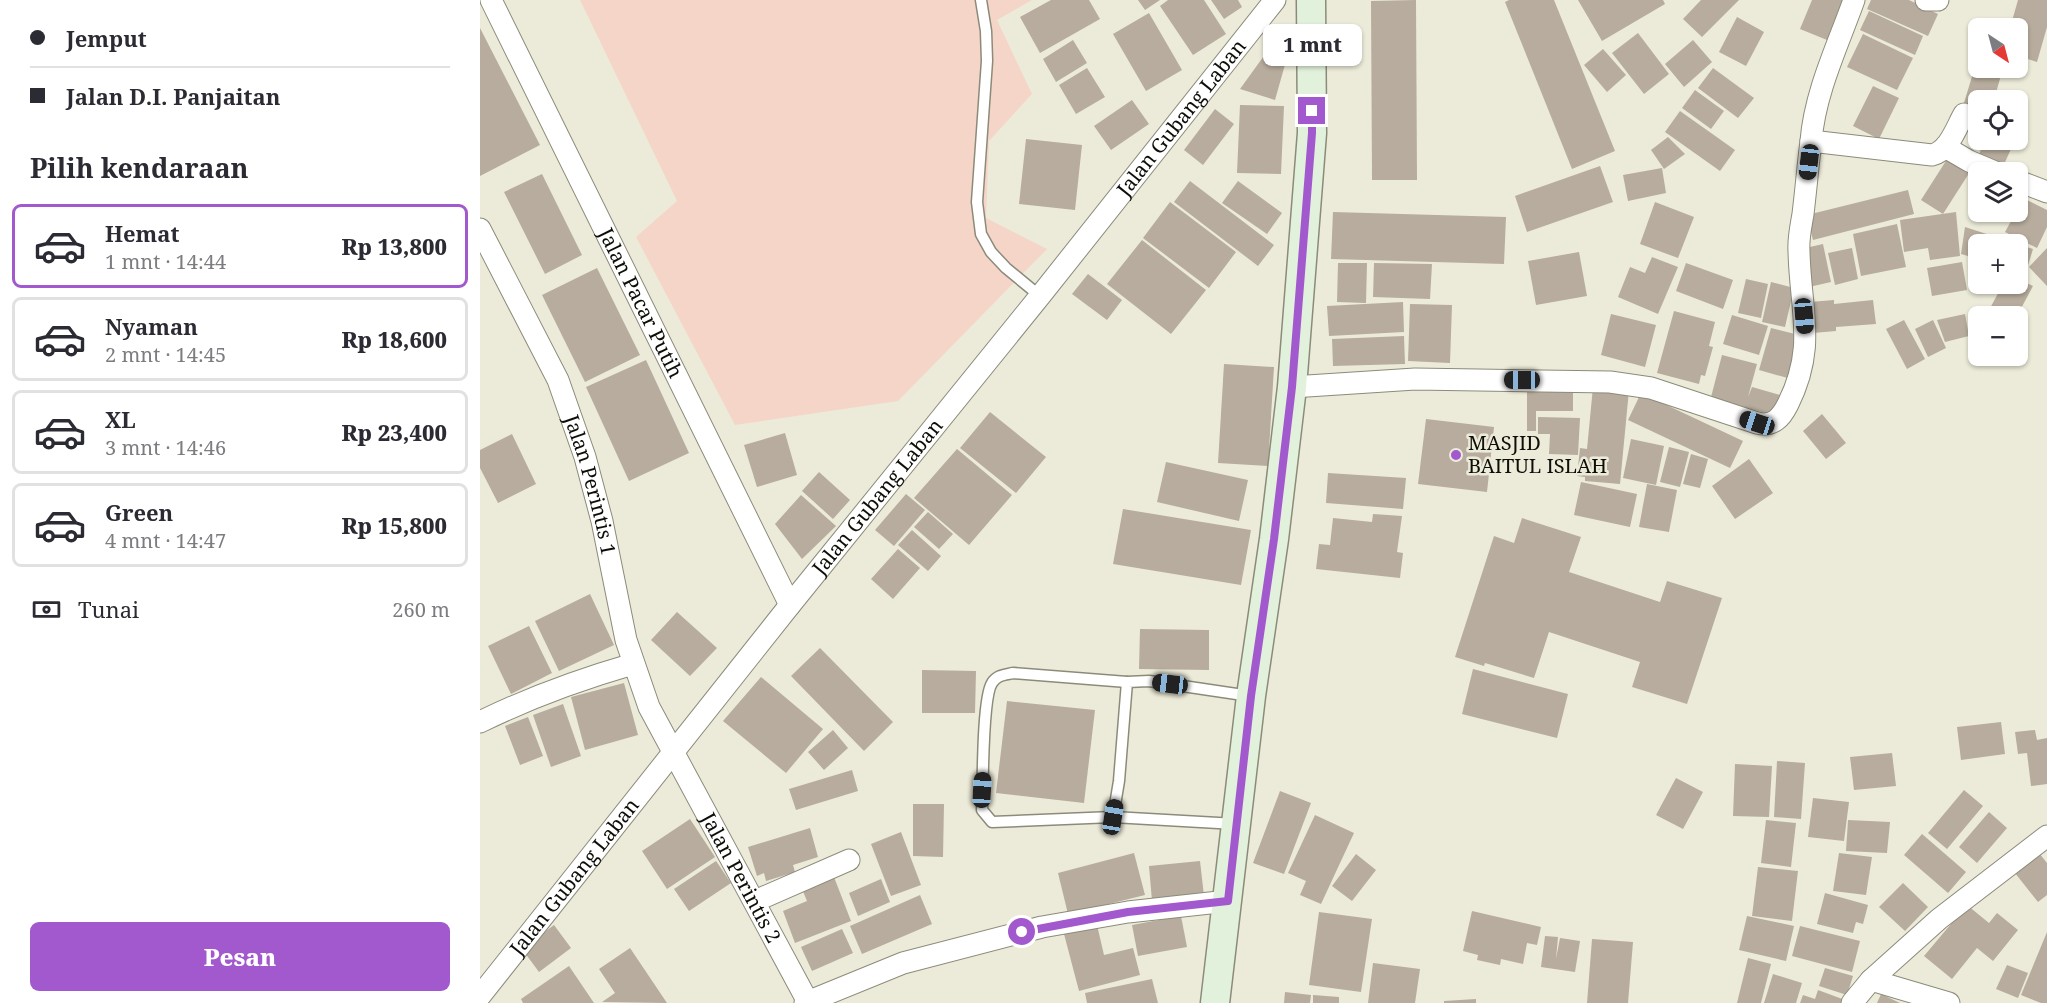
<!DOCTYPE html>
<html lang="id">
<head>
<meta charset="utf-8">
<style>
  :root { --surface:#fff; --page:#f2f2f3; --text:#2b2b33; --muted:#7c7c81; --line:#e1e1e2; --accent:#a259cd }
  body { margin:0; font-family:"Noto Serif",serif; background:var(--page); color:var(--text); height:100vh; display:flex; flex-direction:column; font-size:22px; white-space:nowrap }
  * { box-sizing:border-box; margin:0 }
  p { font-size:20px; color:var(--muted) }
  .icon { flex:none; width:33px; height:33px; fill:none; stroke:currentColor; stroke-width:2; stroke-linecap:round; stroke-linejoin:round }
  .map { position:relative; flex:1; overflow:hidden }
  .panel { display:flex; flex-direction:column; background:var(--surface); width:480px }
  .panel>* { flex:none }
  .guide { display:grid; align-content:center; height:132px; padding:0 30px; background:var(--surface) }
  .needle { width:39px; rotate:144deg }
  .fabs { position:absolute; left:1488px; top:18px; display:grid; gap:12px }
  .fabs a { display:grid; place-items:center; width:60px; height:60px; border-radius:9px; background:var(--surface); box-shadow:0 2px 4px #0004; font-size:30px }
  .end { position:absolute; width:27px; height:27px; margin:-14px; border:8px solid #a259cd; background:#fff; box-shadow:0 0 0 3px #fff }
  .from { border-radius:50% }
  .bubble { position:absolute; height:42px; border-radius:9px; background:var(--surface); box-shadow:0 2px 4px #0004; font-size:20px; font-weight:800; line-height:42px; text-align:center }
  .car { position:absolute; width:18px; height:36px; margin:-18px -9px; border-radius:8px; box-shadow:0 0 4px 2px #0007; background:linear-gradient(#222 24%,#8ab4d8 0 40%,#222 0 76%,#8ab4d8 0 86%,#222 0) }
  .guide b { display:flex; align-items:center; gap:21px; height:57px; font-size:22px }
  .guide b+b { border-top:2px solid var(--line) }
  .guide i { width:15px; height:15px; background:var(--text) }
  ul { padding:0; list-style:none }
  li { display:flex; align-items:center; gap:18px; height:84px; margin:0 12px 9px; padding:0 18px; border:3px solid var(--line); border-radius:9px }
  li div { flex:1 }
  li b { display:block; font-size:22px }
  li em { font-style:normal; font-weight:800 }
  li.current { border-color:var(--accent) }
  li>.icon { width:54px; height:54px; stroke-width:1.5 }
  h2 { padding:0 30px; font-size:27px; line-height:72px }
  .pay { display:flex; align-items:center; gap:15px; height:66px; padding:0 30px; font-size:22px }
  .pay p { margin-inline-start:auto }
  .action { display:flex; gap:12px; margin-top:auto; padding:12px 30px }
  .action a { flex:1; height:69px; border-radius:9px; background:var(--accent); color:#fff; font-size:24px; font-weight:800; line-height:69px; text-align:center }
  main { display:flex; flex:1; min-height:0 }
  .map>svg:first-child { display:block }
  .green { fill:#f5d5c8 }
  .building { fill:#b7ac9d }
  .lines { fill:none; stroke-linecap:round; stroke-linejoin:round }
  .lane-casing { stroke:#8c8b7a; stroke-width:13 }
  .street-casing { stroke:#8c8b7a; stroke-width:23 }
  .secondary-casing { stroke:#8c8b7a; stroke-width:31 }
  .lane { stroke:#fff; stroke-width:10 }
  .street { stroke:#fff; stroke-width:21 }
  .secondary { stroke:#e2f1dc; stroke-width:28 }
  .route { stroke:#a259cd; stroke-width:8 }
  .poi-dot { fill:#a259cd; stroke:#ecebd9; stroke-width:2 }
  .labels { text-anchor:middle; stroke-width:5; stroke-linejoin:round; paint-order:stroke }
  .street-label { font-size:20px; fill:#0e0e08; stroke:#ecebd9 }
  .poi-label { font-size:20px; fill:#0e0e08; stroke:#ecebd9; text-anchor:start }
</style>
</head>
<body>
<main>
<section class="panel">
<div class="guide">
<b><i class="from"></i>Jemput</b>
<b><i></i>Jalan D.I. Panjaitan</b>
</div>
<h2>Pilih kendaraan</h2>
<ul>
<li class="current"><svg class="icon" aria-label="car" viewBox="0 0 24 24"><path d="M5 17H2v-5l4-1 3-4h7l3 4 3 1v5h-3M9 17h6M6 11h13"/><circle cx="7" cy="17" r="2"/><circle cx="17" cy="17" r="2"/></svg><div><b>Hemat</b><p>1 mnt · 14:44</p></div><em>Rp 13,800</em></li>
<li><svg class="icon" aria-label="car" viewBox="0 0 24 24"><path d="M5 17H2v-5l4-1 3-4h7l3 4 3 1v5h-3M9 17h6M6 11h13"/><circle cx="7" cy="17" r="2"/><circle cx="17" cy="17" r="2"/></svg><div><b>Nyaman</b><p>2 mnt · 14:45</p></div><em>Rp 18,600</em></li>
<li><svg class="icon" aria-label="car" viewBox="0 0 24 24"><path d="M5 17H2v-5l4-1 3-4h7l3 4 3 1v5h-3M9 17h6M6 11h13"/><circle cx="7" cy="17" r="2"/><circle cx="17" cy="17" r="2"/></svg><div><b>XL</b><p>3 mnt · 14:46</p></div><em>Rp 23,400</em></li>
<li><svg class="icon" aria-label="car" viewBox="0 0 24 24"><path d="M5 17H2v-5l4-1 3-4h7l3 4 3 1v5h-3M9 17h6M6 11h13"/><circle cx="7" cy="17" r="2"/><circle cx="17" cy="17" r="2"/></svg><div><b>Green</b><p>4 mnt · 14:47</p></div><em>Rp 15,800</em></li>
</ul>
<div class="pay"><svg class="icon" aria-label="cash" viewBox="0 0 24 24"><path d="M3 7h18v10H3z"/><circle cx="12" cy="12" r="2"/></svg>Tunai<p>260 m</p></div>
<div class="action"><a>Pesan</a></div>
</section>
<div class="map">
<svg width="1567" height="1003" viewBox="0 0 1567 1003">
  <rect width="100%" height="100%" fill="#ecebd9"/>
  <path class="green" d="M100,0H552L517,20L552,94L509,141L506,218L567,249L418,401L255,425L156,237L197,201Z"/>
  <g class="building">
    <path d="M571,0H609L620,19L560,53L540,17Z"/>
    <path d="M658,0H680L665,10Z"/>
    <path d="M688,0H724L746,34L713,55L680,6Z"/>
    <path d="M731,0H758L762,7L744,19Z"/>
    <path d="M936,0L937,180H892L891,1Z"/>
    <path d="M1029,0H1074L1135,151L1092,169L1025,2Z"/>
    <path d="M1098,0H1183L1185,4L1122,41Z"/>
    <path d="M1221,0H1259L1222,37L1203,19Z"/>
    <path d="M1332,0H1367L1359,12L1347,40L1320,29Z"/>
    <path d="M1391,0H1429L1458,14L1448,36L1387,9Z"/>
    <path d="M1538,0H1567V27L1557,62L1538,56V28H1530Z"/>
    <path d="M1389,11L1443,36L1435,55L1380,30Z"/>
    <path d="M669,13L702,70L666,91L633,34Z"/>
    <path d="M1257,17L1284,32L1266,66L1239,52Z"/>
    <path d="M0,28L60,145L0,176Z"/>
    <path d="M1158,33L1189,74L1164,94L1132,53Z"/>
    <path d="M1383,34L1433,58L1417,90L1367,67Z"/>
    <path d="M593,40L607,63L576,82L563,59Z"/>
    <path d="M1213,40L1232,62L1204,87L1185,64Z"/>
    <path d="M1123,49L1146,75L1127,92L1104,65Z"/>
    <path d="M786,53L808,54L795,100L760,89Z"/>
    <path d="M1498,57V68H1523L1514,100H1498V111L1483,106Z"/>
    <path d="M607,68L625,97L596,114L579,85Z"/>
    <path d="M1233,68L1274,98L1258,118L1218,88Z"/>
    <path d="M1393,86L1419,98L1399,139L1373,126Z"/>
    <path d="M1215,90L1244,111L1231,129L1202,108Z"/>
    <path d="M652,100L669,124L631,150L614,126Z"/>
    <path d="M760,105L804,106L801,174L757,173Z"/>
    <path d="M735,109L754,124L723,165L704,150Z"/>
    <path d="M1200,111L1255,150L1240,171L1185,132Z"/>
    <path d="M1188,137L1205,154L1184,169L1171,150Z"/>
    <path d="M546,139L602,145L595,210L539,204Z"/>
    <path d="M1505,140H1535L1522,169L1497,159Z"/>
    <path d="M1471,153L1493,167L1463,214L1441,200Z"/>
    <path d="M1120,166L1133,202L1047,232L1035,196Z"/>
    <path d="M1182,168L1186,193L1148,201L1143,175Z"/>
    <path d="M62,174L102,255L65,274L24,192Z"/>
    <path d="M710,181L794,245L778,266L694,202Z"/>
    <path d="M758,181L802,213L787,234L742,203Z"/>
    <path d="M1428,190L1434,214L1333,240L1327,215Z"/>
    <path d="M1543,198L1567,210V227L1557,248L1525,232L1536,212H1538Z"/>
    <path d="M690,202L756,252L729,288L663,238Z"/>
    <path d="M1175,202L1214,217L1198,258L1160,244Z"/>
    <path d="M853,212L1026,217L1024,264L851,259Z"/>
    <path d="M1476,212L1480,256L1450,260L1448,248L1424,252L1420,220Z"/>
    <path d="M1417,224L1426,267L1381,276L1373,234Z"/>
    <path d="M1485,227L1553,249L1546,272L1538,270V244H1498V259L1481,254Z"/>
    <path d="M662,240L726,290L691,334L627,284Z"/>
    <path d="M1343,244L1351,282L1329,287L1321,249Z"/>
    <path d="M1372,248L1378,279L1355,285L1348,253Z"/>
    <path d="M1567,248V286L1549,267Z"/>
    <path d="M1099,252L1107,296L1056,305L1048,261Z"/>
    <path d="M1172,257L1198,267L1178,314L1138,297L1150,267L1165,273Z"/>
    <path d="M1482,262L1487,290L1452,296L1447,268Z"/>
    <path d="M858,263H887L886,303L857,302Z"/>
    <path d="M894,263L952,264L950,299L893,297Z"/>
    <path d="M1206,263L1253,280L1243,309L1196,291Z"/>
    <path d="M117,268L160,355L105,382L62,295Z"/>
    <path d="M608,274L642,300L627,320L592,294Z"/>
    <path d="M1266,279L1288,284L1281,318L1258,313Z"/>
    <path d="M1538,279L1553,286L1537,316H1518L1508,312L1523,284H1538Z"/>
    <path d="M1291,282L1314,288L1305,327L1282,322Z"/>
    <path d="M1354,300V304L1393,300L1396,324L1356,327V331L1333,333L1330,302Z"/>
    <path d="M923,302L924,332L849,336L847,306Z"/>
    <path d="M930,304L972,305L970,363L928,361Z"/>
    <path d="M1194,311L1235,322L1229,346L1233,347L1225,376L1221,375L1219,384L1177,373Z"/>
    <path d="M1131,314L1176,325L1165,367L1121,355Z"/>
    <path d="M1485,314L1489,336L1465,342L1457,320Z"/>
    <path d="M1252,315L1288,326L1279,355L1243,344Z"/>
    <path d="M1424,320L1445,359L1427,369L1406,329Z"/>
    <path d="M1453,320L1466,348L1448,357L1435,329Z"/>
    <path d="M1291,328L1323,336L1311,379L1279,370Z"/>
    <path d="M924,336L925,364L853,366L852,339Z"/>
    <path d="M1242,355L1277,364L1268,397L1272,387L1304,396L1298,417L1231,397Z"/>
    <path d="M166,360L209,453L149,481L106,387Z"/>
    <path d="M744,364L794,367L788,466L738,463Z"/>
    <path d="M1113,387L1149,390L1140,484L1105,481V477L1097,476L1100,448L1107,449Z"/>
    <path d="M1093,391V411H1056V431H1047V392Z"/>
    <path d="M1161,393L1263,441L1250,468L1148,420Z"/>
    <path d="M510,412L566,457L536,493L480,448Z"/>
    <path d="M1342,414L1366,443L1346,459L1323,431Z"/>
    <path d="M1058,417L1100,418L1098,455L1069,454L1070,434H1058Z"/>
    <path d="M946,419L1014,427L1007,492L938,484Z"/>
    <path d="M305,433L317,475L277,487L264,445Z"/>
    <path d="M32,434L56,484L18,503L0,468V450Z"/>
    <path d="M1151,439L1184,446L1176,485L1143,478Z"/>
    <path d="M1189,447L1209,452L1200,487L1180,482Z"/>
    <path d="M477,449L532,495L489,545L434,498Z"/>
    <path d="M1211,454L1228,459L1220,488L1203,484Z"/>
    <path d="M1269,459L1293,493L1255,519L1232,486Z"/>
    <path d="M686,462L768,480L759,521L677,502Z"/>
    <path d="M339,472L370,500L353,519L322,491Z"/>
    <path d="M848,473L926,478L923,509L846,503Z"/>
    <path d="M1101,482L1157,494L1150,527L1094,515Z"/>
    <path d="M1167,484L1197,490L1189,532L1159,527Z"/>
    <path d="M426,494L445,510L414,546L395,530Z"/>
    <path d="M321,495L356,526L322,559L295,524Z"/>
    <path d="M643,509L771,530L761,585L633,564Z"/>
    <path d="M448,512L473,534L459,549L434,527Z"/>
    <path d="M893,514L922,516L917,552L923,553L920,578L836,569L839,544L850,545L853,518L892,522Z"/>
    <path d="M1042,518L1101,537L1089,572L1180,602L1187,581L1242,598L1207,704L1152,687L1160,662L1069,632L1054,678L1005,663L1004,666L975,657L1014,536L1034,543Z"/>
    <path d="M432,530L461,556L448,571L418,545Z"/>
    <path d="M418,549L440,568L413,599L391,579Z"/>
    <path d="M110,594L134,645L79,671L55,621Z"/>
    <path d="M197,612L237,648L210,676L171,640Z"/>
    <path d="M49,626L72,673L31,694L8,646Z"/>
    <path d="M660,629L729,630V670L659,669Z"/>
    <path d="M340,648L413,722L384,751L311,676Z"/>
    <path d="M993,669L1088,694L1077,738L982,714Z"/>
    <path d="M442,670L496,671L495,713H442Z"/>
    <path d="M281,677L343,729L306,773L243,721Z"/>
    <path d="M144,683L158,735L105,750L91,697Z"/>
    <path d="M527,701L615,710L604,803L516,793Z"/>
    <path d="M83,704L101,756L71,767L53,715Z"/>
    <path d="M48,717L63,756L40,765L25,726Z"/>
    <path d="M1521,722L1525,754L1481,760L1477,727Z"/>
    <path d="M353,730L368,748L344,770L328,752Z"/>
    <path d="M1555,730L1557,740L1567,738V784L1551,786L1547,753L1538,754L1535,732Z"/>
    <path d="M1412,753L1416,786L1374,790L1370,757Z"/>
    <path d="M1297,761L1325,763L1321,819L1294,817Z"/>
    <path d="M1255,764L1292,766L1289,817L1253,816Z"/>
    <path d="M372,770L378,791L316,810L309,789Z"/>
    <path d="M1196,778L1223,792L1203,829L1176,815Z"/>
    <path d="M1484,790L1503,806L1467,849L1448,833Z"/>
    <path d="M800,791L831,803L804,874L773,863Z"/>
    <path d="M1333,798L1369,802L1364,841L1328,837Z"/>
    <path d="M433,804H464L463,857L433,856Z"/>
    <path d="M1509,812L1527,828L1497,863L1479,847Z"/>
    <path d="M835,815L874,833L841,904L820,895L826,881L808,873Z"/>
    <path d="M210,819L235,857L187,889L162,851Z"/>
    <path d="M1286,820L1316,823L1311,867L1281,863Z"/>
    <path d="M1368,820L1410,822L1407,853L1366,851Z"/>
    <path d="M330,828L338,857L313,865L315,872L286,881L284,873L277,876L268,847Z"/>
    <path d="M421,832L441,885L411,896L391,844Z"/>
    <path d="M1442,834L1486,872L1468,893L1424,855Z"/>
    <path d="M1555,848L1567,863V895L1558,902L1531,868Z"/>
    <path d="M654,853L665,895L588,914L578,873Z"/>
    <path d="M1359,853L1392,857L1386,895L1353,891Z"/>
    <path d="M876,854L896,870L872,901L852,886Z"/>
    <path d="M236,861L251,883L209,911L194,889Z"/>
    <path d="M720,861L724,896L672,901L669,866Z"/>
    <path d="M1278,867L1318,871L1312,921L1272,916Z"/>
    <path d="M354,877L371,921L315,943L303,911L327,901L322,889Z"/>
    <path d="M401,879L410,902L378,916L369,893Z"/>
    <path d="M1423,883L1448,907L1425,931L1399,907Z"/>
    <path d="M1345,893L1388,905L1383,924L1376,922L1373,933L1337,924Z"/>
    <path d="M440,895L452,924L382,954L370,926Z"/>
    <path d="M1487,905L1509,923L1517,913L1538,930L1513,961L1497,948L1472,979L1444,956Z"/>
    <path d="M992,911L1061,927L1057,945L1047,943L1043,964L1021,959L1020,965L997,960L998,955L983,951Z"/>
    <path d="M839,912L892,919L881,992L829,985Z"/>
    <path d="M701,916L707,947L658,956L652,925Z"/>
    <path d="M1267,916L1314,926L1306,961L1259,950Z"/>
    <path d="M74,925L91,948L59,972L42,949Z"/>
    <path d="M617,925L624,955L653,948L660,975L599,991L584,934Z"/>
    <path d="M1320,926L1380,941L1372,972L1312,956Z"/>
    <path d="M362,929L373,953L332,971L321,947Z"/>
    <path d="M1567,932V1003H1561L1541,995Z"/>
    <path d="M1065,936L1078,937L1076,959L1080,938L1100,941L1095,972L1061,967Z"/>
    <path d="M1112,939L1153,942L1148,1003H1107Z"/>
    <path d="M150,948L187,1003L122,1002L135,993L119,969Z"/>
    <path d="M1268,958L1291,964L1281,1003H1257Z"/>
    <path d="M893,963L940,969L935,1003H888Z"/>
    <path d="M1527,965L1548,973L1538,998L1516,989Z"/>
    <path d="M89,966L114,1003H43L41,999Z"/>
    <path d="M1345,968L1373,976L1367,995L1339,986Z"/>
    <path d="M1293,974L1322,983L1316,1003H1284Z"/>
    <path d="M672,979L678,1003H607L605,993Z"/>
    <path d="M1338,990L1365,1000L1364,1003H1320L1323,995L1335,999Z"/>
    <path d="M805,992L831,995L830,1003H804Z"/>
    <path d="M1401,994L1420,1003H1397Z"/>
    <path d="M833,995L859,997V1003H833Z"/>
    <path d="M996,999V1003H964V1001Z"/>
  </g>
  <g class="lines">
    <defs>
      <g id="lane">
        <path d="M501,0L506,31L507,61L497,202L501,234L511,252L526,268L560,296"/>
        <path d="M633,817L512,822L502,810C503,787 502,698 512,683C517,675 524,675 533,673L647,682"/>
        <path d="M756,824L633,817L639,781L647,682L669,681L770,696"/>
      </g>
      <g id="street">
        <path id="s1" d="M11,0L310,605"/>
        <path d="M1446,0H1458"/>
        <path d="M1331,141C1335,92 1358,45 1374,0"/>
        <path d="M1465,147L1489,161L1515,172"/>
        <path d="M1538,181L1567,192"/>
        <path id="s2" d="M0,229L78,380L105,457L122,521L146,640L169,707L328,1002"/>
        <path d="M812,387L935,379L1130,382L1171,388L1277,423C1293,427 1301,418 1308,404C1337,346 1320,310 1319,251C1318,239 1321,226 1323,214C1326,189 1328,165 1331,141L1452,155C1469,151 1476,128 1484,114"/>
        <path d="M0,722C49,698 101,679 153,664"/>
        <path d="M275,901L369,860"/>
        <path d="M1391,980L1469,1003"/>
        <path id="s3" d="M0,996L310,605L560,296L795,0"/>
        <path d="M325,1003L423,963L562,927L648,912L748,901"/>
        <path d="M1372,1003L1391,980L1459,919L1567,836"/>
      </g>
      <path id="secondary" d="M735,1003L771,696L794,539L812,387L832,133L831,0"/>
    </defs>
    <use href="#lane" class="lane-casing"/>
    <use href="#street" class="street-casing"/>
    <use href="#secondary" class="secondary-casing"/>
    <use href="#lane" class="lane"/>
    <use href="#street" class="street"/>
    <use href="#secondary" class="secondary"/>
  </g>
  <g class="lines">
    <path class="route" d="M542,932L648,912L748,901L771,696L794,539L812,387L832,133V111"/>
  </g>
  <circle class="poi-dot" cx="976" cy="455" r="6"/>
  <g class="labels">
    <g class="street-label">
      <text dy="7" stroke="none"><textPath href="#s3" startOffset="1124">Jalan Gubang Laban</textPath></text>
      <text dy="7" stroke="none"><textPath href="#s1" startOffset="338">Jalan Pacar Putih</textPath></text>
      <text dy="7" stroke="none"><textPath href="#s2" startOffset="280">Jalan Perintis 1</textPath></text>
      <text dy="7" stroke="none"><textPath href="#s3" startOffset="638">Jalan Gubang Laban</textPath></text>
      <text dy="7" stroke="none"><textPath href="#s2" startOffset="704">Jalan Perintis 2</textPath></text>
      <text dy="7" stroke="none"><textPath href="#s3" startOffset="152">Jalan Gubang Laban</textPath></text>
    </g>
    <g class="poi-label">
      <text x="988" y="450">MASJID<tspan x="988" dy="23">BAITUL ISLAH</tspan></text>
    </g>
  </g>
</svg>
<div class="fabs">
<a><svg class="needle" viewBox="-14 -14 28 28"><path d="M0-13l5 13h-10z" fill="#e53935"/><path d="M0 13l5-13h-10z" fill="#7c7c81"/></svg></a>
<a><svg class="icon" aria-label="locate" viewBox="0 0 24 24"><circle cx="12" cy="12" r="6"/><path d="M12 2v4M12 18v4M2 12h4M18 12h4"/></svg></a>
<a><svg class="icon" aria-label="layers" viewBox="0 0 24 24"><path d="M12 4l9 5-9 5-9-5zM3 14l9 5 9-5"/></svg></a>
<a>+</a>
<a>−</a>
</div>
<i class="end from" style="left:542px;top:932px"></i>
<i class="end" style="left:832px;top:111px"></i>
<div class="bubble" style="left:783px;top:24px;width:99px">1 mnt</div>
<i class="car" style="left:1329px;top:162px;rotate:187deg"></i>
<i class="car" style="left:1324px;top:316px;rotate:175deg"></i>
<i class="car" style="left:1042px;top:380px;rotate:270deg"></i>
<i class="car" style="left:1277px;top:423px;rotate:288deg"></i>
<i class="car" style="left:690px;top:684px;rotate:277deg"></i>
<i class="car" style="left:502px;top:790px;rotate:3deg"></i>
<i class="car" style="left:633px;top:817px;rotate:9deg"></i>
</div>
</main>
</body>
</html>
